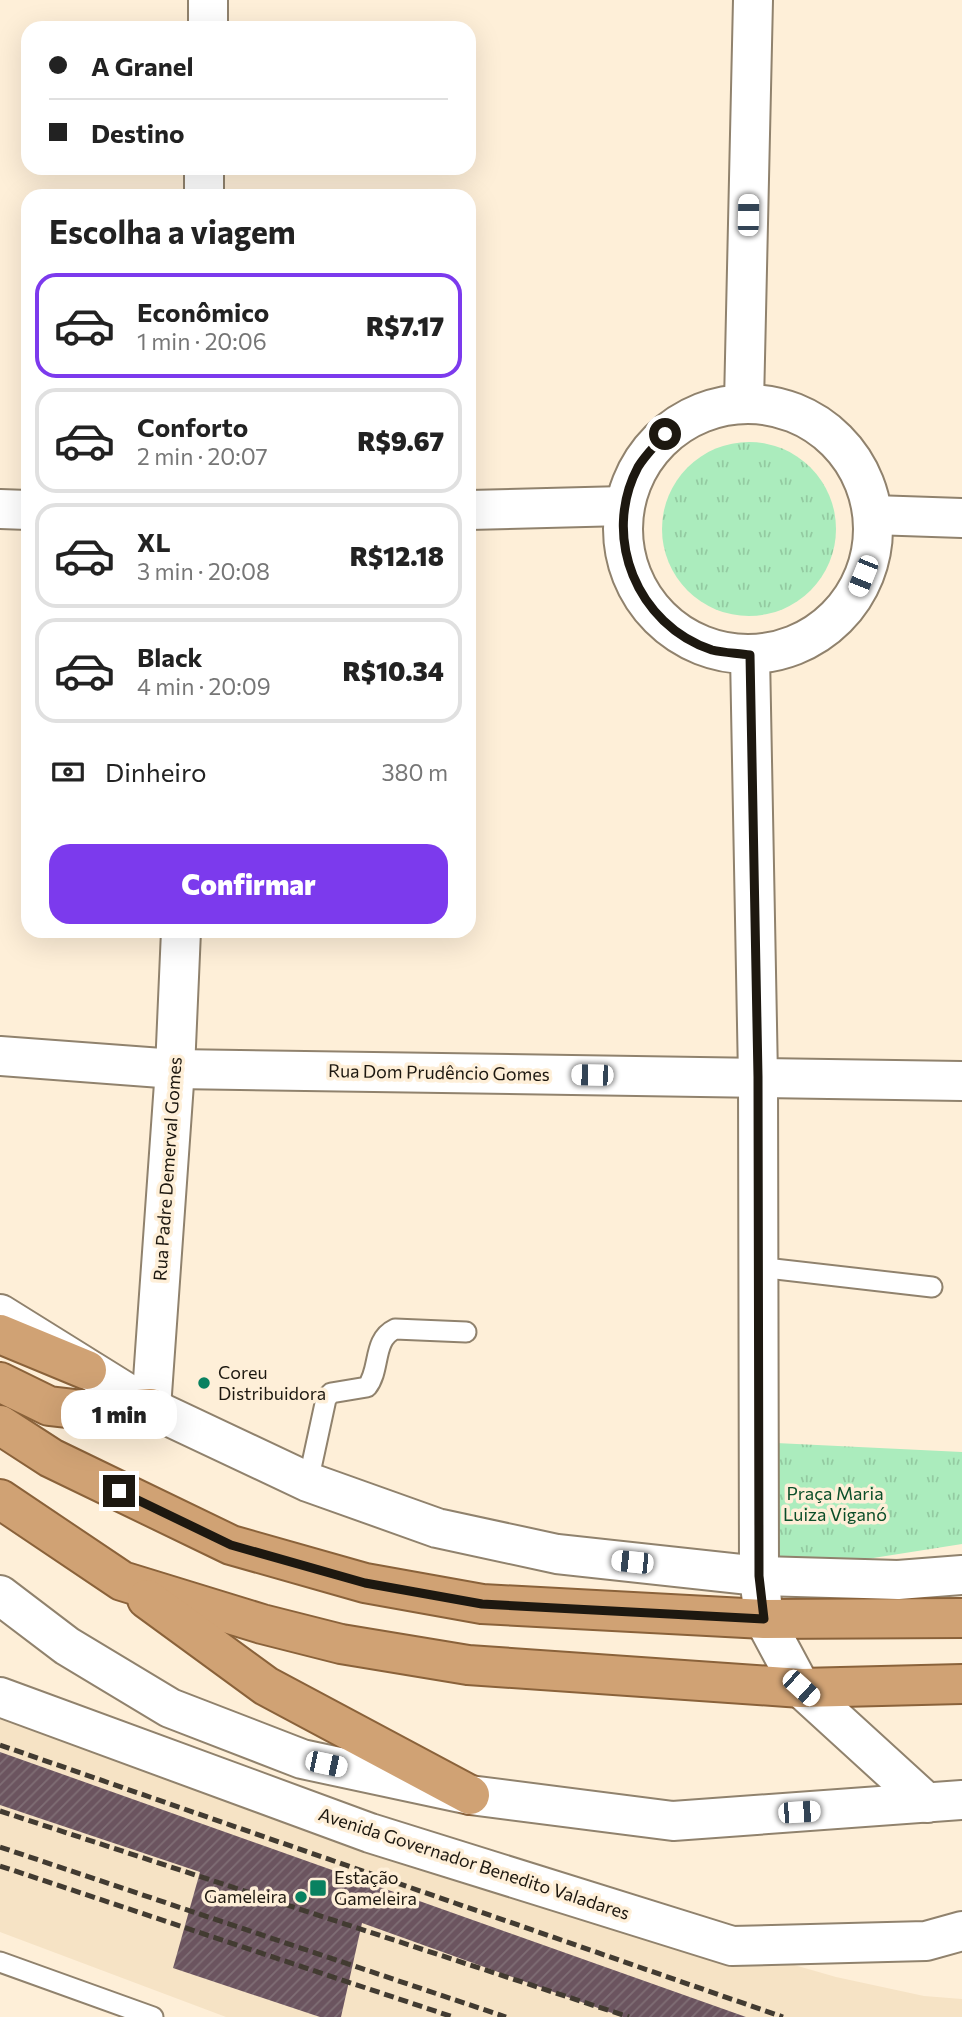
<!DOCTYPE html>
<html lang="pt">
<head>
<meta charset="utf-8">
<style>
  :root { --surface:#fff; --page:#f2f2f2; --text:#222; --muted:#767676; --line:#e0e0e0; --accent:#7c3aed }
  body { margin:0; font-family:Commissioner,sans-serif; background:var(--page); color:var(--text); height:100vh; display:flex; flex-direction:column; font-size:26px; white-space:nowrap }
  * { box-sizing:border-box; margin:0 }
  p { font-size:23px; color:var(--muted) }
  .icon { flex:none; width:38px; height:38px; fill:none; stroke:currentColor; stroke-width:2; stroke-linecap:round; stroke-linejoin:round }
  .map { position:relative; flex:1; overflow:hidden }
  .sheet { position:absolute; left:21px; top:189px; width:455px; height:749px; display:flex; flex-direction:column; background:var(--surface); border-radius:21px; box-shadow:0 7px 28px #0002 }
  .sheet>* { flex:none }
  .top-card { position:absolute; left:21px; top:21px; width:455px; height:154px; border-radius:21px; box-shadow:0 7px 28px #0002; display:grid; align-content:center; height:154px; padding:0 28px; background:var(--surface) }
  .end { position:absolute; width:32px; height:32px; margin:-16px; border:9px solid #1d1810; background:#fff; box-shadow:0 0 0 4px #fff }
  .from { border-radius:50% }
  .bubble { position:absolute; height:49px; border-radius:21px; background:var(--surface); box-shadow:0 7px 28px #0002; font-size:23px; font-weight:800; line-height:49px; text-align:center }
  .car { position:absolute; width:21px; height:42px; margin:-21px -10px; border-radius:9px; box-shadow:0 0 5px 2px #0007; background:linear-gradient(#fff 24%,#345 0 40%,#fff 0 76%,#345 0 86%,#fff 0) }
  .top-card b { display:flex; align-items:center; gap:24px; height:66px; font-size:26px }
  .top-card b+b { border-top:2px solid var(--line) }
  .top-card i { width:18px; height:18px; background:var(--text) }
  ul { padding:0; list-style:none }
  li { display:flex; align-items:center; gap:21px; height:105px; margin:0 14px 10px; padding:0 14px; border:4px solid var(--line); border-radius:21px }
  li div { flex:1 }
  li b { display:block; font-size:26px }
  li em { font-style:normal; font-weight:800 }
  li.selected { border-color:var(--accent) }
  li>.icon { width:63px; height:63px; stroke-width:1.5 }
  h2 { padding:0 28px; font-size:32px; line-height:84px }
  .pay { display:flex; align-items:center; gap:18px; height:77px; padding:0 28px; font-size:26px }
  .pay p { margin-inline-start:auto }
  .action { display:flex; gap:14px; margin-top:auto; padding:14px 28px }
  .action a { flex:1; height:80px; border-radius:21px; background:var(--accent); color:#fff; font-size:28px; font-weight:800; line-height:80px; text-align:center }
  .map>svg:first-child { display:block }
  .built { fill:#f6e3c5 }
  .grass { fill:url(#grass-tufts) }
  .building { fill:url(#building-hatch) }
  .lines { fill:none; stroke-linecap:round; stroke-linejoin:round }
  .service-casing { stroke:#90826d; stroke-width:23 }
  .minor-casing { stroke:#90826d; stroke-width:42 }
  .tertiary-casing { stroke:#90826d; stroke-width:42 }
  .secondary-casing { stroke:#90826d; stroke-width:42 }
  .trunk-casing { stroke:#8a623a; stroke-width:42 }
  .service { stroke:#fff; stroke-width:19 }
  .minor { stroke:#fff; stroke-width:38 }
  .tertiary { stroke:#fff; stroke-width:38 }
  .secondary { stroke:#fff; stroke-width:38 }
  .trunk { stroke:#d0a274; stroke-width:38 }
  .rail { stroke:#423b31; stroke-width:5; stroke-dasharray:10 5; stroke-linecap:butt }
  .route { stroke:#1d1810; stroke-width:9 }
  .poi-dot { fill:#098160; stroke:#feefd8; stroke-width:2.5 }
  .labels { text-anchor:middle; stroke-width:7; stroke-linejoin:round; paint-order:stroke }
  .street-label { font-size:18px; fill:#1d1810; stroke:#feefd8 }
  .poi-label { font-size:18px; fill:#1d1810; stroke:#feefd8; text-anchor:start }
  .park-label { font-size:18px; fill:#0b4e29; stroke:#feefd8 }
</style>
</head>
<body>
<div class="map">
<svg width="962" height="2017" viewBox="0 0 962 2017">
  <defs>
    <pattern id="grass-tufts" width="24" height="20" patternUnits="userSpaceOnUse" patternTransform="scale(1.75)"><rect width="24" height="20" fill="#abecbd"/><path d="M3 7l-1-3M5 7V3M7 7l1-3M15 17l-1-3M17 17v-4M19 17l1-3" fill="none" stroke="#93caa1"/></pattern>
    <pattern id="building-hatch" width="6" height="6" patternUnits="userSpaceOnUse" patternTransform="scale(1.75)"><rect width="6" height="6" fill="#6b545f"/><path d="M-1 1l2-2M0 6l6-6M5 7l2-2" fill="none" stroke="#7f6e75"/></pattern>
  </defs>
  <rect width="100%" height="100%" fill="#feefd8"/>
  <path class="built" d="M0,1695L725,1945L836,1977L924,1996L962,1999V2017H226L0,1932Z"/>
  <g class="grass">
    <circle cx="749" cy="529" r="87"/>
    <path d="M776,1443L962,1452V1544L835,1564L774,1569Z"/>
  </g>
  <path class="building" d="M0,1752L746,2017H623L362,1923L341,2017H320L173,1968L200,1872L0,1805Z"/>
  <g class="lines">
    <defs>
      <g id="service">
        <path d="M758,1267L932,1287"/>
        <path d="M308,1482L326,1399L331,1393L367,1387C381,1369 372,1340 395,1329L466,1332"/>
        <path d="M0,1962L153,2017"/>
      </g>
      <g id="minor">
        <path d="M208,28V0"/>
        <path d="M204,196V168"/>
        <path d="M0,1056L175,1069L962,1081"/>
        <path d="M151,1408L175,1069L181,931"/>
        <path d="M0,1697L370,1833L732,1946L926,1941L962,1931"/>
      </g>
      <g id="tertiary">
        <path d="M744,403L753,0"/>
        <circle cx="748" cy="529" r="125"/>
        <path d="M0,509L28,510"/>
        <path d="M469,510L624,506"/>
        <path d="M873,515L962,518"/>
        <path d="M750,655L758,1077L759,1576L764,1619L801,1688L927,1803"/>
        <path d="M0,1314L151,1408L308,1482L437,1528L557,1554L759,1576L898,1580L962,1575"/>
      </g>
      <path id="secondary" d="M0,1595L67,1646L170,1708L302,1759L470,1795L673,1821L962,1800"/>
      <g id="trunk">
        <path d="M0,1334L87,1370"/>
        <path d="M0,1382L49,1406L101,1412L151,1408"/>
        <path d="M0,1425L51,1458L231,1545L365,1583L482,1604L764,1619L962,1618"/>
        <path d="M0,1499L122,1581L262,1624L341,1644L468,1665L801,1688L962,1684"/>
        <path d="M147,1599L266,1686L470,1795"/>
      </g>
    </defs>
    <use href="#service" class="service-casing"/>
    <use href="#minor" class="minor-casing"/>
    <use href="#tertiary" class="tertiary-casing"/>
    <use href="#secondary" class="secondary-casing"/>
    <use href="#trunk" class="trunk-casing"/>
    <use href="#service" class="service"/>
    <use href="#minor" class="minor"/>
    <use href="#tertiary" class="tertiary"/>
    <use href="#secondary" class="secondary"/>
    <use href="#trunk" class="trunk"/>
    <g class="rail">
      <path d="M0,1745L783,2017"/>
      <path d="M0,1811L629,2017"/>
      <path d="M0,1847L506,2017"/>
      <path d="M0,1866L453,2017"/>
    </g>
  </g>
  <g class="lines">
    <path class="route" d="M119,1491L231,1545L365,1583L482,1604L764,1619L759,1576L758,1077L750,655C738,653 724,653 712,650C637,625 601,537 638,467C645,455 657,444 665,434"/>
  </g>
  <g class="poi-dot">
    <circle cx="204" cy="1383" r="7"/>
    <rect x="309" y="1879" width="18" height="18" rx="3.5"/>
    <circle cx="301" cy="1897" r="7"/>
  </g>
  <g class="labels">
    <g class="street-label">
      <text transform="translate(439 1073) rotate(1)" y="6">Rua Dom Prudêncio Gomes</text>
      <text transform="translate(168 1169) rotate(-86)" y="6">Rua Padre Demerval Gomes</text>
      <text transform="translate(474 1864) rotate(18)" y="6">Avenida Governador Benedito Valadares</text>
    </g>
    <g class="poi-label">
      <text x="218" y="1379">Coreu<tspan x="218" dy="21">Distribuidora</tspan></text>
      <text x="334" y="1884">Estação<tspan x="334" dy="21">Gameleira</tspan></text>
      <text x="287" y="1903" text-anchor="end">Gameleira</text>
    </g>
    <g class="park-label">
      <text x="835" y="1500">Praça Maria<tspan x="835" dy="21">Luiza Viganó</tspan></text>
    </g>
  </g>
</svg>
<i class="end from" style="left:665px;top:434px"></i>
<i class="end" style="left:119px;top:1491px"></i>
<div class="bubble" style="left:61px;top:1390px;width:116px">1 min</div>
<i class="car" style="left:748px;top:215px;rotate:1deg"></i>
<i class="car" style="left:863px;top:576px;rotate:202deg"></i>
<i class="car" style="left:592px;top:1075px;rotate:271deg"></i>
<i class="car" style="left:632px;top:1562px;rotate:276deg"></i>
<i class="car" style="left:801px;top:1688px;rotate:132deg"></i>
<i class="car" style="left:326px;top:1764px;rotate:102deg"></i>
<i class="car" style="left:799px;top:1812px;rotate:86deg"></i>
<div class="top-card">
<b><i class="from"></i>A Granel</b>
<b><i></i>Destino</b>
</div>
<section class="sheet">
<h2>Escolha a viagem</h2>
<ul>
<li class="selected"><svg class="icon" aria-label="car" viewBox="0 0 24 24"><path d="M5 17H2v-5l4-1 3-4h7l3 4 3 1v5h-3M9 17h6M6 11h13"/><circle cx="7" cy="17" r="2"/><circle cx="17" cy="17" r="2"/></svg><div><b>Econômico</b><p>1 min · 20:06</p></div><em>R$7.17</em></li>
<li><svg class="icon" aria-label="car" viewBox="0 0 24 24"><path d="M5 17H2v-5l4-1 3-4h7l3 4 3 1v5h-3M9 17h6M6 11h13"/><circle cx="7" cy="17" r="2"/><circle cx="17" cy="17" r="2"/></svg><div><b>Conforto</b><p>2 min · 20:07</p></div><em>R$9.67</em></li>
<li><svg class="icon" aria-label="car" viewBox="0 0 24 24"><path d="M5 17H2v-5l4-1 3-4h7l3 4 3 1v5h-3M9 17h6M6 11h13"/><circle cx="7" cy="17" r="2"/><circle cx="17" cy="17" r="2"/></svg><div><b>XL</b><p>3 min · 20:08</p></div><em>R$12.18</em></li>
<li><svg class="icon" aria-label="car" viewBox="0 0 24 24"><path d="M5 17H2v-5l4-1 3-4h7l3 4 3 1v5h-3M9 17h6M6 11h13"/><circle cx="7" cy="17" r="2"/><circle cx="17" cy="17" r="2"/></svg><div><b>Black</b><p>4 min · 20:09</p></div><em>R$10.34</em></li>
</ul>
<div class="pay"><svg class="icon" aria-label="cash" viewBox="0 0 24 24"><path d="M3 7h18v10H3z"/><circle cx="12" cy="12" r="2"/></svg>Dinheiro<p>380 m</p></div>
<div class="action"><a>Confirmar</a></div>
</section>
</div>
</body>
</html>
